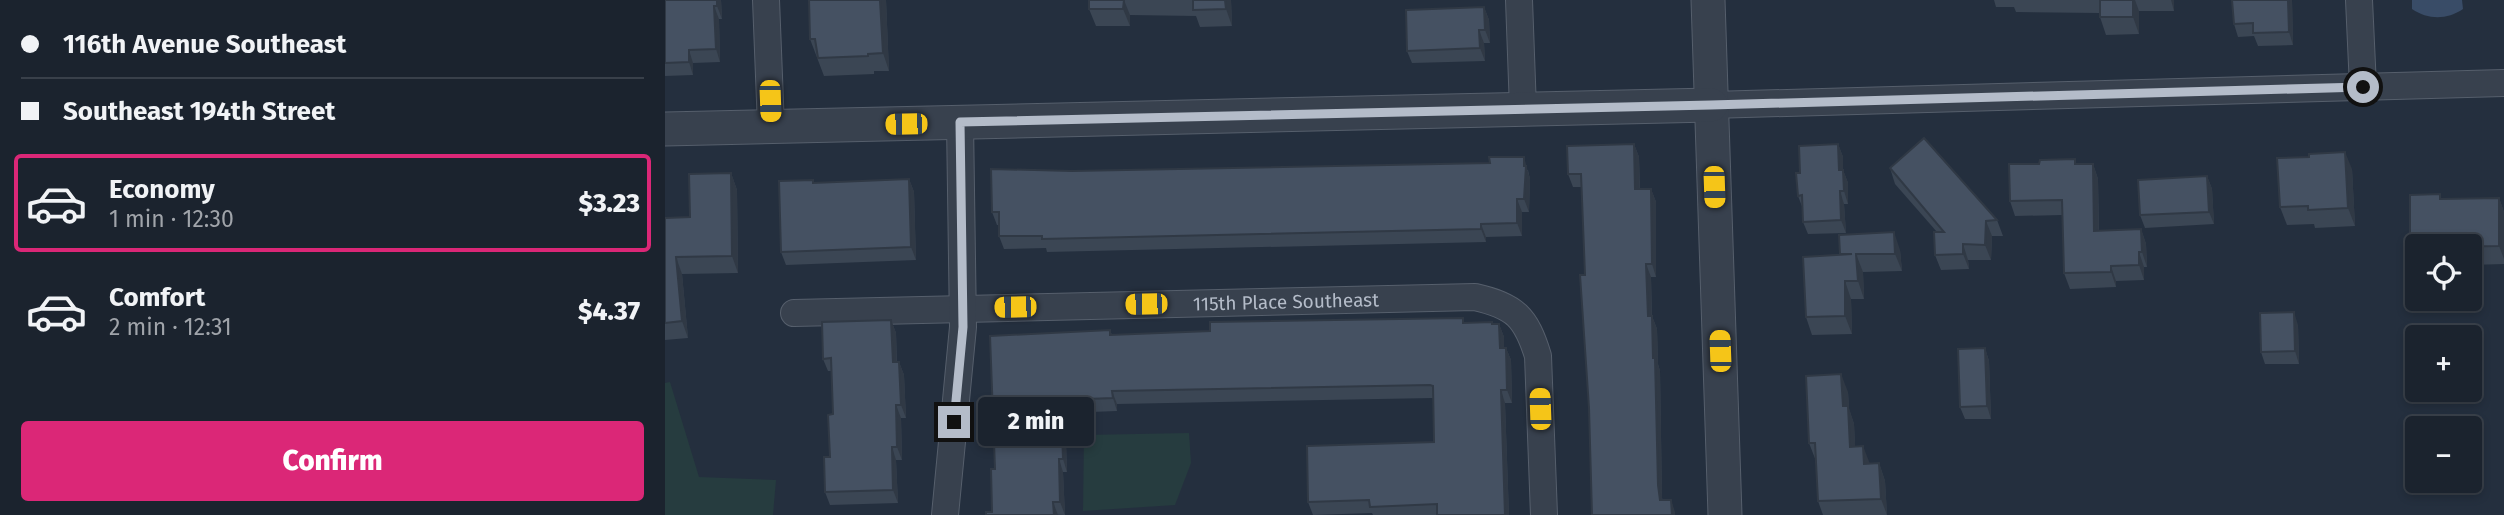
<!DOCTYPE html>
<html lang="en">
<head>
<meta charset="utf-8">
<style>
  :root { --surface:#1b232e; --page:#242b36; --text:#f1f3f6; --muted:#a0a4aa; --line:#39404a; --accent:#db2777 }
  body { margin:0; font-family:"Fira Sans",sans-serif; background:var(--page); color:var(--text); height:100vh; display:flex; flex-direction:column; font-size:26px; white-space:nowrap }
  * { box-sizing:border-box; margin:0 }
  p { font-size:23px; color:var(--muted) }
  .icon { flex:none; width:38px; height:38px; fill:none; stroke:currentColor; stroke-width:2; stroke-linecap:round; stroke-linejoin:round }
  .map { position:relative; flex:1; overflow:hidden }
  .details { display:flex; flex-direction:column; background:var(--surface); width:665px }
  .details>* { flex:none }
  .top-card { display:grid; align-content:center; height:154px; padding:0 21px; background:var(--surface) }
  .buttons { position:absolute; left:1740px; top:234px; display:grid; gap:14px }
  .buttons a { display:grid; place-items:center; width:77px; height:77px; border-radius:7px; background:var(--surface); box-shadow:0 4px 10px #0003,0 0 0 2px var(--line); font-size:35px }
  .end { position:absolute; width:32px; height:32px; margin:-16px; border:9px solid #b4bcc9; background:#111; box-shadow:0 0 0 4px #111 }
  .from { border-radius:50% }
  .bubble { position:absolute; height:49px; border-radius:7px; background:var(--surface); box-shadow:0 4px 10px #0003,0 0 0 2px var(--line); font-size:23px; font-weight:800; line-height:49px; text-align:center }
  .car { position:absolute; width:21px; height:42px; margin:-21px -10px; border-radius:9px; box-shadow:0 0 5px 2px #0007; background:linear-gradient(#f5c518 24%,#345 0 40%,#f5c518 0 76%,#345 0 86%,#f5c518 0) }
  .top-card b { display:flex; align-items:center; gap:24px; height:66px; font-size:26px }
  .top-card b+b { border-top:2px solid var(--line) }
  .top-card i { width:18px; height:18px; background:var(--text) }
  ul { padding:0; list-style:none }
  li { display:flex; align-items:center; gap:21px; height:98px; margin:0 14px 10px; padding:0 7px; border:4px solid transparent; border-radius:7px }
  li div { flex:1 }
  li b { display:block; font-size:26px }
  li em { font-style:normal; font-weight:800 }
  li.active { border-color:var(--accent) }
  li>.icon { width:63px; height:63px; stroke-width:1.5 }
  .cta { display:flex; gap:14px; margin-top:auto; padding:14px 21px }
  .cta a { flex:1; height:80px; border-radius:7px; background:var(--accent); color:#fff; font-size:28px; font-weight:800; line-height:80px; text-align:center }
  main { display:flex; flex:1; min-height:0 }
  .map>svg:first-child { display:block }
  .green { fill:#263c3f }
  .water { fill:#394c67 }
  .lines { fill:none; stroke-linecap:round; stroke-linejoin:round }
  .minor-casing { stroke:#565f6c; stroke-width:28 }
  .tertiary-casing { stroke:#565f6c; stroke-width:35 }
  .minor { stroke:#38414e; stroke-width:26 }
  .tertiary { stroke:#38414e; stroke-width:33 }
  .wall { fill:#3b4654 }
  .shaded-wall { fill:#303945 }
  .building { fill:#455162; stroke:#303945; stroke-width:2 }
  .route { stroke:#b4bcc9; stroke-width:9 }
  .labels { text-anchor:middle; stroke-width:7; stroke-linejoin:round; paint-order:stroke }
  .street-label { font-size:19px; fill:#b4bcc9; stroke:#1d2633 }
</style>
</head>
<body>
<main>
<section class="details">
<div class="top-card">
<b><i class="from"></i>116th Avenue Southeast</b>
<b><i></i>Southeast 194th Street</b>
</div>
<ul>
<li class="active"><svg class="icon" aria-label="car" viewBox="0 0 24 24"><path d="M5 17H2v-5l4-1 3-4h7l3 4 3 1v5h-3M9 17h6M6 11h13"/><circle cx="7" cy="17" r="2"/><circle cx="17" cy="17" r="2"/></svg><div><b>Economy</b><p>1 min · 12:30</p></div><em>$3.23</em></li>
<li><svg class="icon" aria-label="car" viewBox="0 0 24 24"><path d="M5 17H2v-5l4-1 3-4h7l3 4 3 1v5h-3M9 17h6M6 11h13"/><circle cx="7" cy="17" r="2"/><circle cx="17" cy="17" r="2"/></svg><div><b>Comfort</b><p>2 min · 12:31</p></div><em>$4.37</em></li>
</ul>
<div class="cta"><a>Confirm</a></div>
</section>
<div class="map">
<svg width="1839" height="515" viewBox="0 0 1839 515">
  <rect width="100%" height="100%" fill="#242f3e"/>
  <g class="green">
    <path d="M5,382L34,477L111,480L108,515H0V383Z"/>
    <path d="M524,433L526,463L510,505L418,511L419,435Z"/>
  </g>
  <path class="water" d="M1747,0H1797L1798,9C1782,20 1763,20 1747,9Z"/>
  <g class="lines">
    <defs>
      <g id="minor">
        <path d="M101,0L106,127"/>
        <path d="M854,0L858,109"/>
        <path d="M1694,0L1698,87"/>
        <path d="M1046,105L1839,83"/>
        <path id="s1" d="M129,313L810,297C850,306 861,317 873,356L879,515"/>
        <path d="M280,515L298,327L295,122"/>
      </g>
      <g id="tertiary">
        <path d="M1043,0L1060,515"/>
        <path d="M0,129L1046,105"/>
      </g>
    </defs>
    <use href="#minor" class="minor-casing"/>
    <use href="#tertiary" class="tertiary-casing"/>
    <use href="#minor" class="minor"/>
    <use href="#tertiary" class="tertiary"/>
  </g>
  <g class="wall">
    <path d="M0,0H56L57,19H54L55,62L28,63V75L0,76Z"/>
    <path d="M221,0L224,71H209V74L159,76L145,39Z"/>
    <path d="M424,0H566L567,26L535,27L531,16L465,15V26H431L424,9Z"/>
    <path d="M1329,0H1509V11H1474V34L1441,35L1435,17V13L1351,12L1349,7H1331Z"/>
    <path d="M1627,0L1628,45L1593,46L1589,36L1573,37L1569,24Z"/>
    <path d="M819,7L824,20L825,43H819L820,61L747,63L742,51Z"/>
    <path d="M969,144L974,157L975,189H986L991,202V277H986L987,316L992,329L993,364L995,371L997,498L998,500H1006L1010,515H927L917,187H908L903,174Z"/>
    <path d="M1173,144L1178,157V170L1183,183V204H1179L1181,233L1143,234L1138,222V209L1133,196L1135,173Z"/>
    <path d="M1412,164H1428L1433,179L1434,231L1476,229L1481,244L1482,267H1479V280L1451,281V287L1405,289L1399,273L1397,215L1350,216L1345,201Z"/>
    <path d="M1225,168L1332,220L1338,236H1327L1326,260H1303L1304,269L1276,270L1270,255L1272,232L1230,184Z"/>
    <path d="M1687,169L1690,226L1650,228L1649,224L1622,225L1615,207Z"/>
    <path d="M863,170L865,179L864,212H857V236L821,237V242L382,252L381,248L339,249L334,236V225H332L327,212Z"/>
    <path d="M66,173L72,190L73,273L17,274L23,338L0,340V218L25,217Z"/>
    <path d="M1542,176L1547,189L1549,224L1480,228L1475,215Z"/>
    <path d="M244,179L249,192L251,260L121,265L116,252L148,180L149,183Z"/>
    <path d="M1775,194L1776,199L1834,198L1839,212V264L1804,265V247H1752V256L1745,239Z"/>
    <path d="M1235,250L1237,271L1198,272L1199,299H1186L1187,334L1147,335L1141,317L1138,257Z"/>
    <path d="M798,318L799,323L827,322L828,324H834L839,337V348H841L846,360L847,403H840L844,515H708L707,513L648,515L643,502L769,442L768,398L452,404V411L400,413L402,472H398L400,515L327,512L330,469L445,330L447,335L545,331Z"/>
    <path d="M226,320L231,333L232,362H234L239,375L241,418H236L237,460H231L233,503L165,505L160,492L165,457L168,414L166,371H163L158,359Z"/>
    <path d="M1633,325L1634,364H1600L1596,352Z"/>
    <path d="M1320,348L1324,361L1326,419H1300L1295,407Z"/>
    <path d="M1183,392L1184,409L1189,424L1190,446L1205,464L1214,463L1220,481L1222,515H1158L1153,501L1151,461L1144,443Z"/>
  </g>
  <g class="shaded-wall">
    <path d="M52,0H56L57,19L52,6Z"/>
    <path d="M215,0H221L224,71L218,53Z"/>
    <path d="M459,0L465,15V26L458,9Z"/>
    <path d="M560,0H566L567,26L561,9Z"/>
    <path d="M1468,0H1470L1474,11V34L1468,17Z"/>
    <path d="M1506,0H1509V11Z"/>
    <path d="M1623,0H1627L1628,45L1624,32Z"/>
    <path d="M49,6L54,19L55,62L51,49Z"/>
    <path d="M819,7L824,20L825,43L820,30Z"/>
    <path d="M814,30L819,43L820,61L815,48Z"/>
    <path d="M24,50L28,63V75L24,62Z"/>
    <path d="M969,144L974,157L975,202L970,189Z"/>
    <path d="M1173,144L1178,157V170L1183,183V204L1179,191L1174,170Z"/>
    <path d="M1680,152L1687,169L1690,226L1683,208Z"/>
    <path d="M859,157L865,179L864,212L859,199Z"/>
    <path d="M1428,164L1433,179L1434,246L1429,231Z"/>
    <path d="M66,173L72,190L73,273L67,256Z"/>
    <path d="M1542,176L1547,189L1549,224L1544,212Z"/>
    <path d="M244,179L249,192L251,260L246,247Z"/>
    <path d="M986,189L991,202V277L987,264Z"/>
    <path d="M1175,191L1179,204L1181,233L1176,220Z"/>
    <path d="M1834,198L1839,212V259L1834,246Z"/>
    <path d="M852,199L857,212V236L852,223Z"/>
    <path d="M1321,221L1327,236L1326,260L1320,245Z"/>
    <path d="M816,224L821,237V242L816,229Z"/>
    <path d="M1476,229L1481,244L1482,267L1477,252Z"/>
    <path d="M1229,232L1235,250L1237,271L1230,254Z"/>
    <path d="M1298,244L1303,260L1304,269L1298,254Z"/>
    <path d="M1474,252L1479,267V280L1474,265Z"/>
    <path d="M1191,254L1198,272L1199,299L1193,281Z"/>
    <path d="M11,257L17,274L23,338L17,321Z"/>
    <path d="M981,264L986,277L987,329L983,316Z"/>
    <path d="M1446,266L1451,281V287L1446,272Z"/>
    <path d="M1180,281L1186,299L1187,334L1180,316Z"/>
    <path d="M1629,312L1633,325L1634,364L1630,351Z"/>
    <path d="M987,316L992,329L993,364L995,371L997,498L1000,513L995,500L993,485Z"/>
    <path d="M226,320L231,333L232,375L228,362Z"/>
    <path d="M834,324L839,337V361L835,348Z"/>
    <path d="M841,348L846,360L847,403L842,390Z"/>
    <path d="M1320,348L1324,361L1326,419L1322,406Z"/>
    <path d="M234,362L239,375L241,418L236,405Z"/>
    <path d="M1176,374L1183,392L1184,408L1189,424L1191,464L1185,447L1178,406Z"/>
    <path d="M836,390L840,403L844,515H840Z"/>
    <path d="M447,391L452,404V411L448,398Z"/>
    <path d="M396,400L400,413L402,472L398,459Z"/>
    <path d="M231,405L236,418L237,460L232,447Z"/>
    <path d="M1198,446L1205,464H1199Z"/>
    <path d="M227,447L231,460L233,503L228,490Z"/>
    <path d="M394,459L398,472L400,515L395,502Z"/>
    <path d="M1214,463L1220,481L1222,515L1216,499Z"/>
    <path d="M1006,500L1010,512V515H1007Z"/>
    <path d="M388,502L393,515H389Z"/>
  </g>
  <g class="building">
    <path d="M0,0H52V6H49L51,49L24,50V62L0,63Z"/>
    <path d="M144,0H215L218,53L203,54V56L153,58L150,39H145Z"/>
    <path d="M424,0H459L458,9H424Z"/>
    <path d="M528,0H560L561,9L528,10Z"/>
    <rect x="1435" y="0" width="33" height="17"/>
    <path d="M1567,0H1623L1624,32L1588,33V23L1569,24Z"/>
    <path d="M819,7L820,30H814L815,48L742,51L741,10Z"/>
    <path d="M1259,138L1332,220L1321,221L1320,245L1298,244V254L1270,255L1269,232H1279L1225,168Z"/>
    <path d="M969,144L970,189H986L987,264H981L983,316H987L988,358H990L993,485L995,500H1006L1007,515H927L924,408L915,275H920L916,174H903L902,146Z"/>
    <path d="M1173,144L1174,170H1178L1179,191H1175L1176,220L1138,222L1137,195L1133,196L1131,173H1135L1134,146Z"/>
    <path d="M1680,152L1683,208L1643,210V206L1615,207L1612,158L1644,157V154Z"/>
    <path d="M824,157H859V166H861L859,199H852V223L816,224V229L377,239V236H334V212H327L326,169L407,171L825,163Z"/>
    <path d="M1410,159V164H1428L1429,231L1476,229L1477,252H1474V265L1446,266V272L1399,273L1397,200L1345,201L1344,164H1374L1375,160Z"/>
    <path d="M66,173L67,256L11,257L17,321L0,323V218L25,217L24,174Z"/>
    <path d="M1542,176L1544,212L1475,215L1473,180Z"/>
    <path d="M244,179L246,247L116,252L114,181L148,180V183Z"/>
    <path d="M1775,194V199L1834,198V246L1774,247L1773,239H1745V195Z"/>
    <path d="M1229,232L1230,254H1191L1193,281H1180V316L1141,317L1138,257L1187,254H1175L1174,235Z"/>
    <path d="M1629,312L1630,351L1596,352L1595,313Z"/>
    <path d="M798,318V323L827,322V324H834L835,348H841L842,390H836L840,515H772V504L705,507L704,500L643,502L642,446L769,442L768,386L765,385L447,391L448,398L396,400L398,459H394L395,502H388L389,515H321V512H327L326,469H330L325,336L445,330V335L545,331V322Z"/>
    <path d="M226,320L228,362H234L236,405H231L232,447H227L228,490L160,492L159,457H165L163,415L168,414L166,358L158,359L157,322Z"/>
    <path d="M1320,348L1322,406L1295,407L1293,349Z"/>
    <path d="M1176,374L1178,406H1183L1185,447L1198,446L1199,464L1214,463L1216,499L1153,501L1150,443H1144L1141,376Z"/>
  </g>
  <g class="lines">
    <path class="route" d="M289,422L298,327L295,122L1046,105L1698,87"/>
  </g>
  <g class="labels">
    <g class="street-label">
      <text dy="7" stroke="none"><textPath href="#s1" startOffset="492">115th Place Southeast</textPath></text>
    </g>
  </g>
</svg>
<div class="buttons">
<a><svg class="icon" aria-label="locate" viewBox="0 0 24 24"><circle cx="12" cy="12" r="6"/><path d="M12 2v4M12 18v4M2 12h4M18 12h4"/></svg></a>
<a>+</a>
<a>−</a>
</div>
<i class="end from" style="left:1698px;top:87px"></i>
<i class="end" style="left:289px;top:422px"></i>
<div class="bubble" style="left:313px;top:397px;width:116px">2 min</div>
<i class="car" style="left:105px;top:101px;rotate:178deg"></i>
<i class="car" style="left:241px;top:124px;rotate:269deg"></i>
<i class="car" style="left:1049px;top:187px;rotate:178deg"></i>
<i class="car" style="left:481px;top:304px;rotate:269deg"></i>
<i class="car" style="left:350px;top:307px;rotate:269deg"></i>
<i class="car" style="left:1055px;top:351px;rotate:358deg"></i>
<i class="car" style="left:875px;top:409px;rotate:358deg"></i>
</div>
</main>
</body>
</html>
